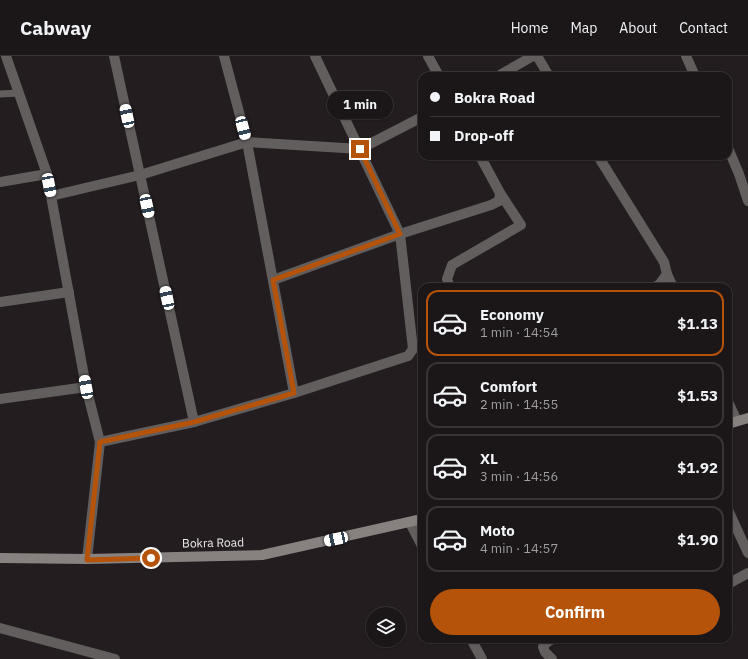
<!DOCTYPE html>
<html lang="en">
<head>
<meta charset="utf-8">
<style>
  :root { --surface:#1b1617; --page:#241f20; --text:#f1f3f6; --muted:#a09fa1; --line:#393536; --accent:#b45309 }
  body { margin:0; font-family:"IBM Plex Sans",sans-serif; background:var(--page); color:var(--text); height:100vh; display:flex; flex-direction:column; font-size:15px; white-space:nowrap }
  * { box-sizing:border-box; margin:0 }
  p { font-size:13px; color:var(--muted) }
  .icon { flex:none; width:22px; height:22px; fill:none; stroke:currentColor; stroke-width:2; stroke-linecap:round; stroke-linejoin:round }
  .map { position:relative; flex:1; overflow:hidden }
  .drawer { position:absolute; left:418px; top:227px; width:314px; height:360px; display:flex; flex-direction:column; background:var(--surface); border-radius:12px; box-shadow:0 1px 3px #0004,0 0 0 1px var(--line) }
  .drawer>* { flex:none }
  .guide { position:absolute; left:418px; top:16px; width:314px; height:88px; border-radius:12px; box-shadow:0 1px 3px #0004,0 0 0 1px var(--line); display:grid; align-content:center; height:88px; padding:0 12px; background:var(--surface) }
  .buttons { position:absolute; left:366px; top:551px; display:grid; gap:8px }
  .buttons a { display:grid; place-items:center; width:40px; height:40px; border-radius:50%; background:var(--surface); box-shadow:0 1px 3px #0004,0 0 0 1px var(--line); font-size:20px }
  .end { position:absolute; width:18px; height:18px; margin:-9px; border:5px solid #b45309; background:#fff; box-shadow:0 0 0 2px #fff }
  .from { border-radius:50% }
  .bubble { position:absolute; height:28px; border-radius:14px; background:var(--surface); box-shadow:0 1px 3px #0004,0 0 0 1px var(--line); font-size:13px; font-weight:700; line-height:28px; text-align:center }
  .car { position:absolute; width:12px; height:24px; margin:-12px -6px; border-radius:5px; box-shadow:0 0 3px 1px #0007; background:linear-gradient(#fff 24%,#345 0 40%,#fff 0 76%,#345 0 86%,#fff 0) }
  .guide b { display:flex; align-items:center; gap:14px; height:38px; font-size:15px }
  .guide b+b { border-top:1px solid var(--line) }
  .guide i { width:10px; height:10px; background:var(--text) }
  ul { padding:7px 0 0; list-style:none }
  li { display:flex; align-items:center; gap:12px; height:66px; margin:0 8px 6px; padding:0 4px; border:2px solid var(--line); border-radius:12px }
  li div { flex:1 }
  li b { display:block; font-size:15px }
  li em { font-style:normal; font-weight:700 }
  li.selected { border-color:var(--accent) }
  li>.icon { width:36px; height:36px; stroke-width:1.5 }
  .primary-button { display:flex; gap:8px; margin-top:auto; padding:8px 12px }
  .primary-button a { flex:1; height:46px; border-radius:24px; background:var(--accent); color:#fff; font-size:16px; font-weight:700; line-height:46px; text-align:center }
  header { display:flex; align-items:center; gap:24px; box-sizing:border-box; height:56px; padding:0 20px; background:var(--surface); border-bottom:1px solid var(--line) }
  header strong { font-size:19px }
  nav { display:flex; gap:22px; margin-inline-start:auto; font-size:14px }
  .map>svg:first-child { display:block }
  .lines { fill:none; stroke-linecap:round; stroke-linejoin:round }
  .lane { stroke:#615e5d; stroke-width:7 }
  .street { stroke:#615e5d; stroke-width:10 }
  .secondary { stroke:#878180; stroke-width:10 }
  .route { stroke:#b45309; stroke-width:5 }
  .labels { text-anchor:middle; stroke-width:4; stroke-linejoin:round; paint-order:stroke }
  .street-label { font-size:12px; fill:#ede9ea; stroke:#241d1f }
</style>
</head>
<body>
<header>
<strong>Cabway</strong>
<nav><a>Home</a><a>Map</a><a>About</a><a>Contact</a></nav>
</header>
<div class="map">
<svg width="748" height="603" viewBox="0 0 748 603">
  <rect width="100%" height="100%" fill="#241d1f"/>
  <g class="lines">
    <path class="lane" d="M0,38L19,37"/>
    <g class="street">
      <path d="M6,0L47,118L86,331L100,386L87,503"/>
      <path d="M114,0L194,366"/>
      <path d="M224,0L247,86L294,337"/>
      <path d="M428,0L439,20"/>
      <path d="M537,0L549,20"/>
      <path d="M686,0L695,20"/>
      <path d="M498,20L533,0"/>
      <path d="M728,92L739,118L748,145"/>
      <path d="M598,100L664,206L667,218L673,231"/>
      <path d="M0,126L47,118"/>
      <path d="M51,140L140,119L247,86L360,93L422,61"/>
      <path d="M273,224L400,178L491,149L499,145L500,137L480,100"/>
      <path d="M450,231L447,223L452,209L521,169L500,137"/>
      <path d="M654,231L659,229L667,218"/>
      <path d="M0,246L69,236"/>
      <path d="M0,343L86,331"/>
      <path d="M728,346L737,365"/>
      <path d="M100,386L194,366L294,337L408,300L413,293L400,178L315,0"/>
      <path d="M728,454L748,497"/>
      <path d="M410,467L422,490"/>
      <path d="M728,528L748,517"/>
      <path d="M0,572L115,603"/>
      <path d="M471,583L482,603"/>
      <path d="M552,603L545,596L543,591L546,587L552,583"/>
    </g>
    <g class="secondary">
      <path d="M728,368L748,362"/>
      <path d="M0,502L87,503L262,499L422,463"/>
    </g>
  </g>
  <g class="lines">
    <path class="route" d="M151,502L87,504L100,386L194,366L294,337L273,224L400,178L360,93"/>
  </g>
  <g class="labels">
    <g class="street-label">
      <text transform="translate(213 487) rotate(-1)" y="4">Bokra Road</text>
    </g>
  </g>
</svg>
<div class="buttons">
<a><svg class="icon" aria-label="layers" viewBox="0 0 24 24"><path d="M12 4l9 5-9 5-9-5zM3 14l9 5 9-5"/></svg></a>
</div>
<i class="end from" style="left:151px;top:502px"></i>
<i class="end" style="left:360px;top:93px"></i>
<div class="bubble" style="left:327px;top:35px;width:66px">1 min</div>
<i class="car" style="left:127px;top:60px;rotate:348deg"></i>
<i class="car" style="left:243px;top:72px;rotate:165deg"></i>
<i class="car" style="left:49px;top:129px;rotate:169deg"></i>
<i class="car" style="left:147px;top:150px;rotate:168deg"></i>
<i class="car" style="left:167px;top:242px;rotate:348deg"></i>
<i class="car" style="left:86px;top:331px;rotate:350deg"></i>
<i class="car" style="left:336px;top:483px;rotate:258deg"></i>
<div class="guide">
<b><i class="from"></i>Bokra Road</b>
<b><i></i>Drop-off</b>
</div>
<section class="drawer">
<ul>
<li class="selected"><svg class="icon" aria-label="car" viewBox="0 0 24 24"><path d="M5 17H2v-5l4-1 3-4h7l3 4 3 1v5h-3M9 17h6M6 11h13"/><circle cx="7" cy="17" r="2"/><circle cx="17" cy="17" r="2"/></svg><div><b>Economy</b><p>1 min · 14:54</p></div><em>$1.13</em></li>
<li><svg class="icon" aria-label="car" viewBox="0 0 24 24"><path d="M5 17H2v-5l4-1 3-4h7l3 4 3 1v5h-3M9 17h6M6 11h13"/><circle cx="7" cy="17" r="2"/><circle cx="17" cy="17" r="2"/></svg><div><b>Comfort</b><p>2 min · 14:55</p></div><em>$1.53</em></li>
<li><svg class="icon" aria-label="car" viewBox="0 0 24 24"><path d="M5 17H2v-5l4-1 3-4h7l3 4 3 1v5h-3M9 17h6M6 11h13"/><circle cx="7" cy="17" r="2"/><circle cx="17" cy="17" r="2"/></svg><div><b>XL</b><p>3 min · 14:56</p></div><em>$1.92</em></li>
<li><svg class="icon" aria-label="car" viewBox="0 0 24 24"><path d="M5 17H2v-5l4-1 3-4h7l3 4 3 1v5h-3M9 17h6M6 11h13"/><circle cx="7" cy="17" r="2"/><circle cx="17" cy="17" r="2"/></svg><div><b>Moto</b><p>4 min · 14:57</p></div><em>$1.90</em></li>
</ul>
<div class="primary-button"><a>Confirm</a></div>
</section>
</div>
</body>
</html>
